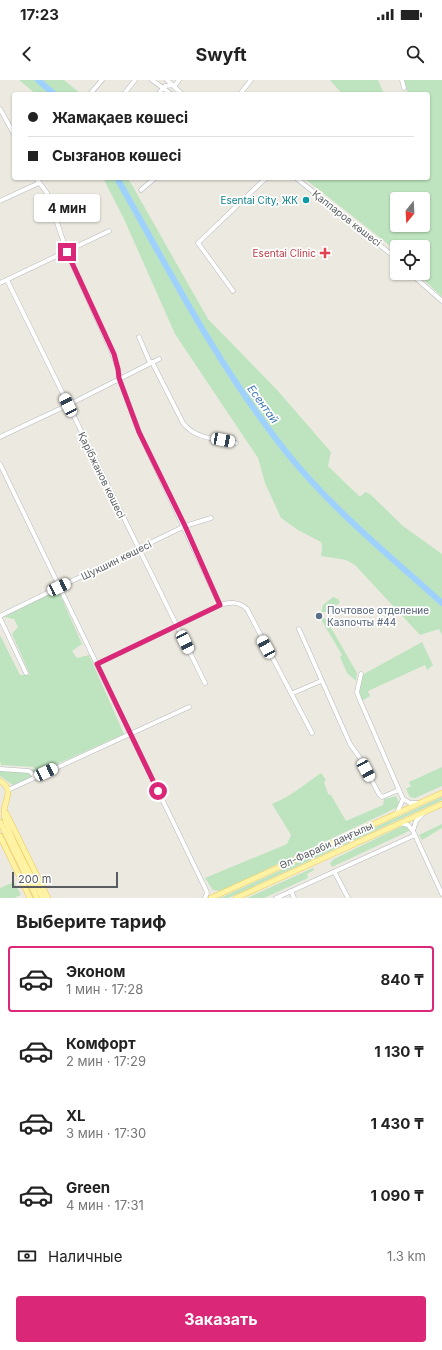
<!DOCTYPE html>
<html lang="ru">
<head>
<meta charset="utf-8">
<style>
  :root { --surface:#fff; --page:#f2f2f2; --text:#222; --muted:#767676; --line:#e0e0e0; --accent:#db2777 }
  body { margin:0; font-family:Inter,sans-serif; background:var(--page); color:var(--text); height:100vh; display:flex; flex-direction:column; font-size:15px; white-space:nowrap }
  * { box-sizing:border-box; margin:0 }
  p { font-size:13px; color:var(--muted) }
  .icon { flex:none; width:22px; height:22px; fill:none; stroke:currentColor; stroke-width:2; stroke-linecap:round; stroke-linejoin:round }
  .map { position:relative; height:818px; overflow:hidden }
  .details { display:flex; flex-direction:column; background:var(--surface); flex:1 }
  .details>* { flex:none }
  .hud { position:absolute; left:12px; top:12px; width:418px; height:88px; border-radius:4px; box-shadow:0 1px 3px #0004; display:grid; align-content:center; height:88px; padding:0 16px; background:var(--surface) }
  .needle { width:26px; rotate:198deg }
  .buttons { position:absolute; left:390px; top:112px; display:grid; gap:8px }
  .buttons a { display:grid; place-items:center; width:40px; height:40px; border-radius:4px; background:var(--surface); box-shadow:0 1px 3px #0004; font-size:20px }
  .scale { position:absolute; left:12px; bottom:10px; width:106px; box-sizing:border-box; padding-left:4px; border:2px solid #595d61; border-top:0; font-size:11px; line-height:14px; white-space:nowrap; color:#595d61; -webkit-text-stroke:3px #fff; paint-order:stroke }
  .end { position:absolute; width:18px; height:18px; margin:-9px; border:5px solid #db2777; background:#fff; box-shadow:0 0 0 2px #fff }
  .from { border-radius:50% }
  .bubble { position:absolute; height:28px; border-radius:4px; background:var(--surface); box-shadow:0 1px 3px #0004; font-size:13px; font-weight:700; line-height:28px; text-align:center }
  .car { position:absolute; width:12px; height:24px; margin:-12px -6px; border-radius:5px; box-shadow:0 0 3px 1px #0007; background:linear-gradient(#fff 24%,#345 0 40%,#fff 0 76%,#345 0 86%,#fff 0) }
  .hud b { display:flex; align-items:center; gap:14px; height:38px; font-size:15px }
  .hud b+b { border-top:1px solid var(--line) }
  .hud i { width:10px; height:10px; background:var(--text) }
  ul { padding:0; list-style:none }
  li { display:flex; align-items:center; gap:12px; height:66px; margin:0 8px 6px; padding:0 8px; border:2px solid transparent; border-radius:4px }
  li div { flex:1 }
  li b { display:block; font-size:15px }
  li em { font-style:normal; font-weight:700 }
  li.current { border-color:var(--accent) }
  li>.icon { width:36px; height:36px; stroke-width:1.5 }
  h2 { padding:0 16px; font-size:18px; line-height:48px }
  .pay { display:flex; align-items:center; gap:10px; height:44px; padding:0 16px; font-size:15px }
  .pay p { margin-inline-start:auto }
  .action { display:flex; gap:8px; margin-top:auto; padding:8px 16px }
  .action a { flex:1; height:46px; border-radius:4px; background:var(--accent); color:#fff; font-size:16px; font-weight:700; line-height:46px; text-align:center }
  .status { display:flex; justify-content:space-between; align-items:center; height:28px; padding:0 20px; background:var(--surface); direction:ltr }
  .status svg { height:11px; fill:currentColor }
  header { display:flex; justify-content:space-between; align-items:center; height:52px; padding:0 16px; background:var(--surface); font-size:18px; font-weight:700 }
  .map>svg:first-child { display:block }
  .green { fill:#bde4be; fill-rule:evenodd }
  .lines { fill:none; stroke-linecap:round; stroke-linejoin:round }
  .river { stroke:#9fd1fe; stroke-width:6 }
  .minor-casing { stroke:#b6b8bd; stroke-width:5 }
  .major-casing { stroke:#efc957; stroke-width:6 }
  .minor { stroke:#fff; stroke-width:4 }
  .major { stroke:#fef2a4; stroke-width:5 }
  .route { stroke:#db2777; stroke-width:5 }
  .culture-dot { fill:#0f9aa8; stroke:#fff; stroke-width:1.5 }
  .health-dot { fill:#e0444e; stroke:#fff; stroke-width:1.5 }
  .service-dot { fill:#5c6f8a; stroke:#fff; stroke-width:1.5 }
  .labels { text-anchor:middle; stroke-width:3.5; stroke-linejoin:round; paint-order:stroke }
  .culture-label { font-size:10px; fill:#0d838f; stroke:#fff; text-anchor:end }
  .street-label { font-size:10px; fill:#595d61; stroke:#fff }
  .health-label { font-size:10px; fill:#be3a42; stroke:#fff; text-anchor:end }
  .service-label { font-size:10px; fill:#4e5e75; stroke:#fff; text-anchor:start }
  .water-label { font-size:11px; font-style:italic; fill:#4077b7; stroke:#fff }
</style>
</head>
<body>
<div class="status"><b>17:23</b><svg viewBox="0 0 49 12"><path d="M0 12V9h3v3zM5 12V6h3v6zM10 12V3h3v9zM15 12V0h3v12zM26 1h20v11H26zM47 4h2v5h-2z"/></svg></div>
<header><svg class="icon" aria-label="back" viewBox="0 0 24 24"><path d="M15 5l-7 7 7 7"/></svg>Swyft<svg class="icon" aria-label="search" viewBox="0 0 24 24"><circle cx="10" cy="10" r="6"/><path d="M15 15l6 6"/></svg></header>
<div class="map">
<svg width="442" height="818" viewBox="0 0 442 818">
  <rect width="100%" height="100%" fill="#eceae0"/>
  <g class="green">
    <path d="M19,0H64L81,14H36Z"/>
    <path d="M330,0H378L384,14H342Z"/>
    <path d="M403,0H442V217L417,193H423V167H397V171L304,98H428V14H408ZM397,119H423V145H397Z"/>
    <path d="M103,98H128L208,239L278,311L331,372L328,386L360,417L365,412L370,414L403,446L442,474V555L439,549L420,555L355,485L346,480L321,476L322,466L321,462L298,450L281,438L265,403L258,378L175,254L124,139Z"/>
    <path d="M58,510L82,564L72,571L77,578L89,575L124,654L39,692L33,687L1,685L0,681V555L20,595H30L12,554L18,547L14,539L4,537Z"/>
    <path d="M333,517L338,519L340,523L325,532H321L323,525Z"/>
    <path d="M323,538L326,539L357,593L356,601L347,593L340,577L342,575L322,541Z"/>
    <path d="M422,562L433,585L427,590L425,585L368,611L370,616L362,621L358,612L362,595Z"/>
    <path d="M442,687V706L415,718L410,717L406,709L411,706L409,702Z"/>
    <path d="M0,689L25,690L34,689L37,691V695L13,705L0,696Z"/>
    <path d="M321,693L326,700L324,702L328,714L331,715L346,741L383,725L384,719L396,716L399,723L396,728L221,811L213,810L205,798L287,764L291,755L272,724C290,717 305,704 321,693Z"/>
    <path d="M442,717V720L228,818H220Z"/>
    <path d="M442,744V748L422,760L419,755Z"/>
    <path d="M404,745L408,747L409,751L332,787L330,783L334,779Z"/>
    <path d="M313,788L314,790L307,794L308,798L264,818H247Z"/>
    <path d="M14,802L21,815L14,818H0V808Z"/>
  </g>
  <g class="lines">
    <g class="river">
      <path d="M38,0L54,14"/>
      <path d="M117,98C170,192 219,288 287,373C332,429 389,475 442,523"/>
    </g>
    <defs>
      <g id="minor">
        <path d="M152,0L171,14"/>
        <path d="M167,0L182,14"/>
        <path d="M402,0L404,8"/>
        <path d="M90,14L102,0"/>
        <path d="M124,14L135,0"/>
        <path d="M158,14L165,6L175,5L179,0"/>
        <path d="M240,14L251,0"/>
        <path d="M0,29L14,54"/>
        <path d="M36,98L47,113L67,172L113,275L118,289L119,298L139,352L220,525"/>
        <path d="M296,98L397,179"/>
        <path d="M141,110L155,98"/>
        <path d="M0,121L39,103"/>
        <path d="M410,193L442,221"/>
        <path d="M7,200L205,603"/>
        <path d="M0,203L109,151"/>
        <path d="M233,211L198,163L266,98"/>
        <path d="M139,257L150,283"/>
        <path d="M152,282L183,343C195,359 217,359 236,363"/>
        <path d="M0,357L68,325L159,279"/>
        <path d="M0,384L206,810L207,813L205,818"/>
        <path d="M0,536L185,446L211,438"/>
        <path d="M0,538L26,593"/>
        <path d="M299,549L350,664L360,678L379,714L382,717L399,710"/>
        <path d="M97,584L220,525C231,522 238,521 247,529L312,653"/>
        <path d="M361,594L357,612L359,618L403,719"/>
        <path d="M293,613L321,601"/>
        <path d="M0,689L29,691L36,697"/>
        <path d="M8,710L189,627"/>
        <path d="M403,719L410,723H418"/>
        <path d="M397,733L403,719"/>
        <path d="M400,743L408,745L413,751L442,814"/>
        <path d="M413,751L416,741L424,733"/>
        <path d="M335,793L348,818"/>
        <path d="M291,811L294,818"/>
        <path d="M276,818L415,755"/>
      </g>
      <g id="major">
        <path d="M0,701C16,710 3,721 4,734C6,753 33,799 43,818"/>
        <path d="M6,733L48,818"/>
        <path d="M0,742L37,818"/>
        <path d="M0,756L30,818"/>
        <path d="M211,818L442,713"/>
        <path d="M236,818L442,724"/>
      </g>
    </defs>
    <use href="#minor" class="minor-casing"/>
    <use href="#major" class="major-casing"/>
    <use href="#minor" class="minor"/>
    <use href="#major" class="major"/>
  </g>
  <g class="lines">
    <path class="route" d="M67,172L114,274L118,289L119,298L139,352L185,446L220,525L97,584L158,711"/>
  </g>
  <circle class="culture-dot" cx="306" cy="120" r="4"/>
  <path class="health-dot" d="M323 167h4v4h4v4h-4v4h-4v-4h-4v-4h4z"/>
  <circle class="service-dot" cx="319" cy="536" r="4"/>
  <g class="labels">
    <g class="culture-label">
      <text x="298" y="124">Esentai City, ЖК</text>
    </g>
    <g class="street-label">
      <text transform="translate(347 138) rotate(38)" y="4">Қаппаров көшесі</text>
      <text transform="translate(102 395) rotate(64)" y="4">Қарібжанов көшесі</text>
      <text transform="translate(116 480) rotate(-26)" y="4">Шукшин көшесі</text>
      <text transform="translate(326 765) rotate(-24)" y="4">Әл-Фараби даңғылы</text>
    </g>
    <g class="health-label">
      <text x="316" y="177">Esentai Clinic</text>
    </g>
    <g class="service-label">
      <text x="327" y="534">Почтовое отделение<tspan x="327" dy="12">Казпочты #44</tspan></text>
    </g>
    <g class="water-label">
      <text transform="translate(263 324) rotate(54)" y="4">Есентай</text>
    </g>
  </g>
</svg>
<div class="buttons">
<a><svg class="needle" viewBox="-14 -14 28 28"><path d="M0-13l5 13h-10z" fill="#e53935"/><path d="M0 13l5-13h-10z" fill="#767676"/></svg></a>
<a><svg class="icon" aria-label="locate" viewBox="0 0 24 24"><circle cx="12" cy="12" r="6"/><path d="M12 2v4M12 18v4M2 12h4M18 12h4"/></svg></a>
</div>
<div class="scale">200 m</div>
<i class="end from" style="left:158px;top:711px"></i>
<i class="end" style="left:67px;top:172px"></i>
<div class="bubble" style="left:34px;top:114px;width:66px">4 мин</div>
<i class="car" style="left:68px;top:325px;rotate:334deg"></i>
<i class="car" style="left:223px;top:360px;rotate:101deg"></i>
<i class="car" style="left:59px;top:507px;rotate:65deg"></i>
<i class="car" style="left:185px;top:562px;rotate:154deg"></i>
<i class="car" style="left:266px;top:567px;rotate:331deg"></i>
<i class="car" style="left:366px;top:690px;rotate:152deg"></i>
<i class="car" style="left:46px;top:692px;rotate:65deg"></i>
<div class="hud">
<b><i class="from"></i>Жамақаев көшесі</b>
<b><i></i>Сызғанов көшесі</b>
</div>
</div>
<section class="details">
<h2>Выберите тариф</h2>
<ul>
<li class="current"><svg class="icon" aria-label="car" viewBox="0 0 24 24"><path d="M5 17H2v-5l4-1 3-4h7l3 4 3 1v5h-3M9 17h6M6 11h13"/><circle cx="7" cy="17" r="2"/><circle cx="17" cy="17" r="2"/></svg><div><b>Эконом</b><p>1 мин · 17:28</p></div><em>840 ₸</em></li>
<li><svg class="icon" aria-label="car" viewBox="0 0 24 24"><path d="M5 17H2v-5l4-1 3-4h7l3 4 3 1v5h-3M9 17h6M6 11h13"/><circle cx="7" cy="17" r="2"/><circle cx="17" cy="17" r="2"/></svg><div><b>Комфорт</b><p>2 мин · 17:29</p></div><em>1 130 ₸</em></li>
<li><svg class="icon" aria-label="car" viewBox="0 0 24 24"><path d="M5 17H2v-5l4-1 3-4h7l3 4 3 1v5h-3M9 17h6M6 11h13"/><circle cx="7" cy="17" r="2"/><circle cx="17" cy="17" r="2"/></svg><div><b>XL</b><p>3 мин · 17:30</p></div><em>1 430 ₸</em></li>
<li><svg class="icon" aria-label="car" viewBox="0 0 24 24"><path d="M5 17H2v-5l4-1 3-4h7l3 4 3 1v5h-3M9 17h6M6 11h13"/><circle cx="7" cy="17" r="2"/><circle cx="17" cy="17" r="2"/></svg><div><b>Green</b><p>4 мин · 17:31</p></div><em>1 090 ₸</em></li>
</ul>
<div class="pay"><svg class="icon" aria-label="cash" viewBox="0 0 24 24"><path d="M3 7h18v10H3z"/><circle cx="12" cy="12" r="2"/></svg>Наличные<p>1.3 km</p></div>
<div class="action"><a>Заказать</a></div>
</section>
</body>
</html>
